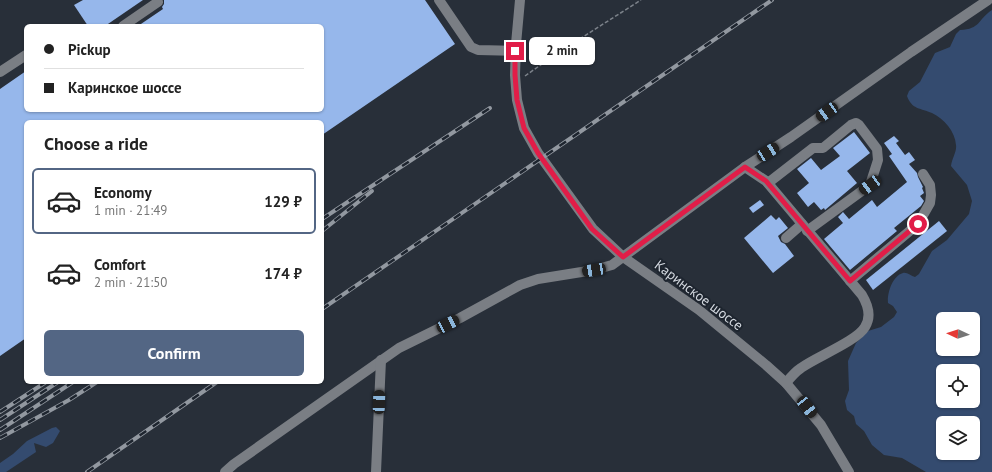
<!DOCTYPE html>
<html lang="en">
<head>
<meta charset="utf-8">
<style>
  :root { --surface:#fff; --page:#f2f2f2; --text:#222; --muted:#767676; --line:#e0e0e0; --accent:#536684 }
  body { margin:0; font-family:"PT Sans",sans-serif; background:var(--page); color:var(--text); height:100vh; display:flex; flex-direction:column; font-size:15px; white-space:nowrap }
  * { box-sizing:border-box; margin:0 }
  p { font-size:13px; color:var(--muted) }
  .icon { flex:none; width:22px; height:22px; fill:none; stroke:currentColor; stroke-width:2; stroke-linecap:round; stroke-linejoin:round }
  .map { position:relative; flex:1; overflow:hidden }
  .side { position:absolute; left:24px; top:120px; width:300px; height:264px; display:flex; flex-direction:column; background:var(--surface); border-radius:6px; box-shadow:0 1px 3px #0004 }
  .side>* { flex:none }
  .hud { position:absolute; left:24px; top:24px; width:300px; height:88px; border-radius:6px; box-shadow:0 1px 3px #0004; display:grid; align-content:center; height:88px; padding:0 20px; background:var(--surface) }
  .needle { width:26px; rotate:274deg }
  .buttons { position:absolute; left:936px; top:312px; display:grid; gap:8px }
  .buttons a { display:grid; place-items:center; width:44px; height:44px; border-radius:6px; background:var(--surface); box-shadow:0 1px 3px #0004; font-size:20px }
  .end { position:absolute; width:18px; height:18px; margin:-9px; border:5px solid #e11d48; background:#fff; box-shadow:0 0 0 2px #fff }
  .from { border-radius:50% }
  .bubble { position:absolute; height:28px; border-radius:6px; background:var(--surface); box-shadow:0 1px 3px #0004; font-size:13px; font-weight:700; line-height:28px; text-align:center }
  .car { position:absolute; width:12px; height:24px; margin:-12px -6px; border-radius:5px; box-shadow:0 0 3px 1px #0007; background:linear-gradient(#222 24%,#8ab4d8 0 40%,#222 0 76%,#8ab4d8 0 86%,#222 0) }
  .hud b { display:flex; align-items:center; gap:14px; height:38px; font-size:15px }
  .hud b+b { border-top:1px solid var(--line) }
  .hud i { width:10px; height:10px; background:var(--text) }
  ul { padding:0; list-style:none }
  li { display:flex; align-items:center; gap:12px; height:66px; margin:0 8px 6px; padding:0 12px; border:2px solid transparent; border-radius:6px }
  li div { flex:1 }
  li b { display:block; font-size:15px }
  li em { font-style:normal; font-weight:700 }
  li.current { border-color:var(--accent) }
  li>.icon { width:36px; height:36px; stroke-width:1.5 }
  h2 { padding:0 20px; font-size:18px; line-height:48px }
  .action { display:flex; gap:8px; margin-top:auto; padding:8px 20px }
  .action a { flex:1; height:46px; border-radius:6px; background:var(--accent); color:#fff; font-size:16px; font-weight:700; line-height:46px; text-align:center }
  .map>svg:first-child { display:block }
  .green { fill:#344b6f; fill-rule:evenodd }
  .building { fill:#96b7eb }
  .lines { fill:none; stroke-linecap:round; stroke-linejoin:round }
  .path { stroke:#7c828a; stroke-width:1.5; stroke-dasharray:4 2; stroke-linecap:butt }
  .minor { stroke:#7a7e84; stroke-width:10 }
  .rail-casing { stroke:#9298a0; stroke-width:4 }
  .rail { stroke:#1e252f; stroke-width:2.5; stroke-dasharray:8; stroke-linecap:butt }
  .route { stroke:#e11d48; stroke-width:5 }
  .labels { text-anchor:middle; stroke-width:4; stroke-linejoin:round; paint-order:stroke }
  .street-label { font-size:14px; fill:#d5dae1; stroke:#1e252f }
</style>
</head>
<body>
<div class="map">
<svg width="992" height="472" viewBox="0 0 992 472">
  <rect width="100%" height="100%" fill="#282f39"/>
  <g class="green">
    <path d="M992,10V472H926L902,458L884,455L872,445L864,431L856,424L854,416L847,410L845,401L849,390L848,361L856,343L868,331L881,327L894,317L897,312L893,306L888,303C887,294 892,276 903,273C907,272 911,276 915,277L919,274L932,251L947,240L969,214L972,201L967,185L951,166C952,158 957,152 956,145C955,131 944,119 932,113C921,108 912,110 907,96L909,91L920,82L935,53L950,47L956,34L960,30C981,29 977,20 992,10ZM943,319H973V349H943ZM943,371H973V401H943ZM943,423H973V453H943Z"/>
    <path d="M56,427L60,431L53,443L46,447L34,443L36,452L6,472H0V463L13,454L27,441L52,428Z"/>
  </g>
  <g class="building">
    <path d="M83,0H143L105,26H88L74,5Z"/>
    <path d="M164,0H425L455,44L322,135V122H26V338L0,356V89L26,71V110H322V26H138L163,9L162,7L164,4Z"/>
    <path d="M854,132L870,153L847,171L857,183L825,210L824,208L821,210L814,202L808,207L797,193L809,183L797,169L811,158L821,170L840,156L833,148Z"/>
    <path d="M894,136L899,141L896,143L905,155L909,152L915,160L909,164L917,173L918,177L923,187L922,188L924,193L920,196L924,201L921,206L894,228L897,231L850,270L824,239L843,223L838,217L843,212L849,219L872,200L877,207L907,182L889,156L892,154L884,143Z"/>
    <path d="M760,200L764,205L753,213L749,208Z"/>
    <path d="M771,215L776,220L779,217L788,228L778,236L781,242L785,244L794,256L773,273L744,238Z"/>
    <path d="M939,221L947,231L873,290L866,280Z"/>
  </g>
  <g class="lines">
    <path class="path" d="M525,76L556,54L641,0"/>
    <g class="minor">
      <path d="M439,0L471,47L478,50L515,51"/>
      <path d="M520,0L516,44L515,75L517,100L524,128L538,153L593,229L623,257L699,310L766,365L786,383L821,425L849,472"/>
      <path d="M123,26L158,2"/>
      <path d="M0,72L26,55"/>
      <path d="M745,167L766,181L862,295C868,305 872,316 865,327C857,341 816,357 801,368C795,372 790,378 786,383"/>
      <path d="M768,183L813,148H823L851,125L856,123L859,125L877,149L878,160L870,185L807,231"/>
      <path d="M786,238L802,224"/>
      <path d="M850,281L918,224L930,203L931,195L930,185L923,174"/>
      <path d="M225,472L234,464L399,348L460,318L520,285L538,279L594,270L612,265L745,167L791,137L911,52L988,0"/>
      <path d="M376,472L381,360"/>
    </g>
    <defs>
      <g id="rail">
        <path d="M322,219L490,108"/>
        <path d="M322,231L372,191"/>
        <path d="M322,309L772,0"/>
        <path d="M0,412L46,382"/>
        <path d="M0,420L58,382"/>
        <path d="M0,430L73,382"/>
        <path d="M0,438L69,400L97,382"/>
        <path d="M87,472L217,382"/>
      </g>
    </defs>
    <use href="#rail" class="rail-casing"/>
    <use href="#rail" class="rail"/>
  </g>
  <g class="lines">
    <path class="route" d="M515,51V75L517,100L524,128L538,153L592,229L623,257L745,167L766,181L850,281L918,224"/>
  </g>
  <g class="labels">
    <g class="street-label">
      <text transform="translate(699 295) rotate(37)" y="5">Каринское шоссе</text>
    </g>
  </g>
</svg>
<div class="buttons">
<a><svg class="needle" viewBox="-14 -14 28 28"><path d="M0-13l5 13h-10z" fill="#e53935"/><path d="M0 13l5-13h-10z" fill="#767676"/></svg></a>
<a><svg class="icon" aria-label="locate" viewBox="0 0 24 24"><circle cx="12" cy="12" r="6"/><path d="M12 2v4M12 18v4M2 12h4M18 12h4"/></svg></a>
<a><svg class="icon" aria-label="layers" viewBox="0 0 24 24"><path d="M12 4l9 5-9 5-9-5zM3 14l9 5 9-5"/></svg></a>
</div>
<i class="end from" style="left:918px;top:224px"></i>
<i class="end" style="left:515px;top:51px"></i>
<div class="bubble" style="left:529px;top:37px;width:66px">2 min</div>
<i class="car" style="left:827px;top:112px;rotate:235deg"></i>
<i class="car" style="left:768px;top:152px;rotate:58deg"></i>
<i class="car" style="left:870px;top:185px;rotate:234deg"></i>
<i class="car" style="left:594px;top:270px;rotate:261deg"></i>
<i class="car" style="left:448px;top:324px;rotate:64deg"></i>
<i class="car" style="left:379px;top:402px;rotate:2deg"></i>
<i class="car" style="left:807px;top:407px;rotate:142deg"></i>
<div class="hud">
<b><i class="from"></i>Pickup</b>
<b><i></i>Каринское шоссе</b>
</div>
<section class="side">
<h2>Choose a ride</h2>
<ul>
<li class="current"><svg class="icon" aria-label="car" viewBox="0 0 24 24"><path d="M5 17H2v-5l4-1 3-4h7l3 4 3 1v5h-3M9 17h6M6 11h13"/><circle cx="7" cy="17" r="2"/><circle cx="17" cy="17" r="2"/></svg><div><b>Economy</b><p>1 min · 21:49</p></div><em>129 ₽</em></li>
<li><svg class="icon" aria-label="car" viewBox="0 0 24 24"><path d="M5 17H2v-5l4-1 3-4h7l3 4 3 1v5h-3M9 17h6M6 11h13"/><circle cx="7" cy="17" r="2"/><circle cx="17" cy="17" r="2"/></svg><div><b>Comfort</b><p>2 min · 21:50</p></div><em>174 ₽</em></li>
</ul>
<div class="action"><a>Confirm</a></div>
</section>
</div>
</body>
</html>
